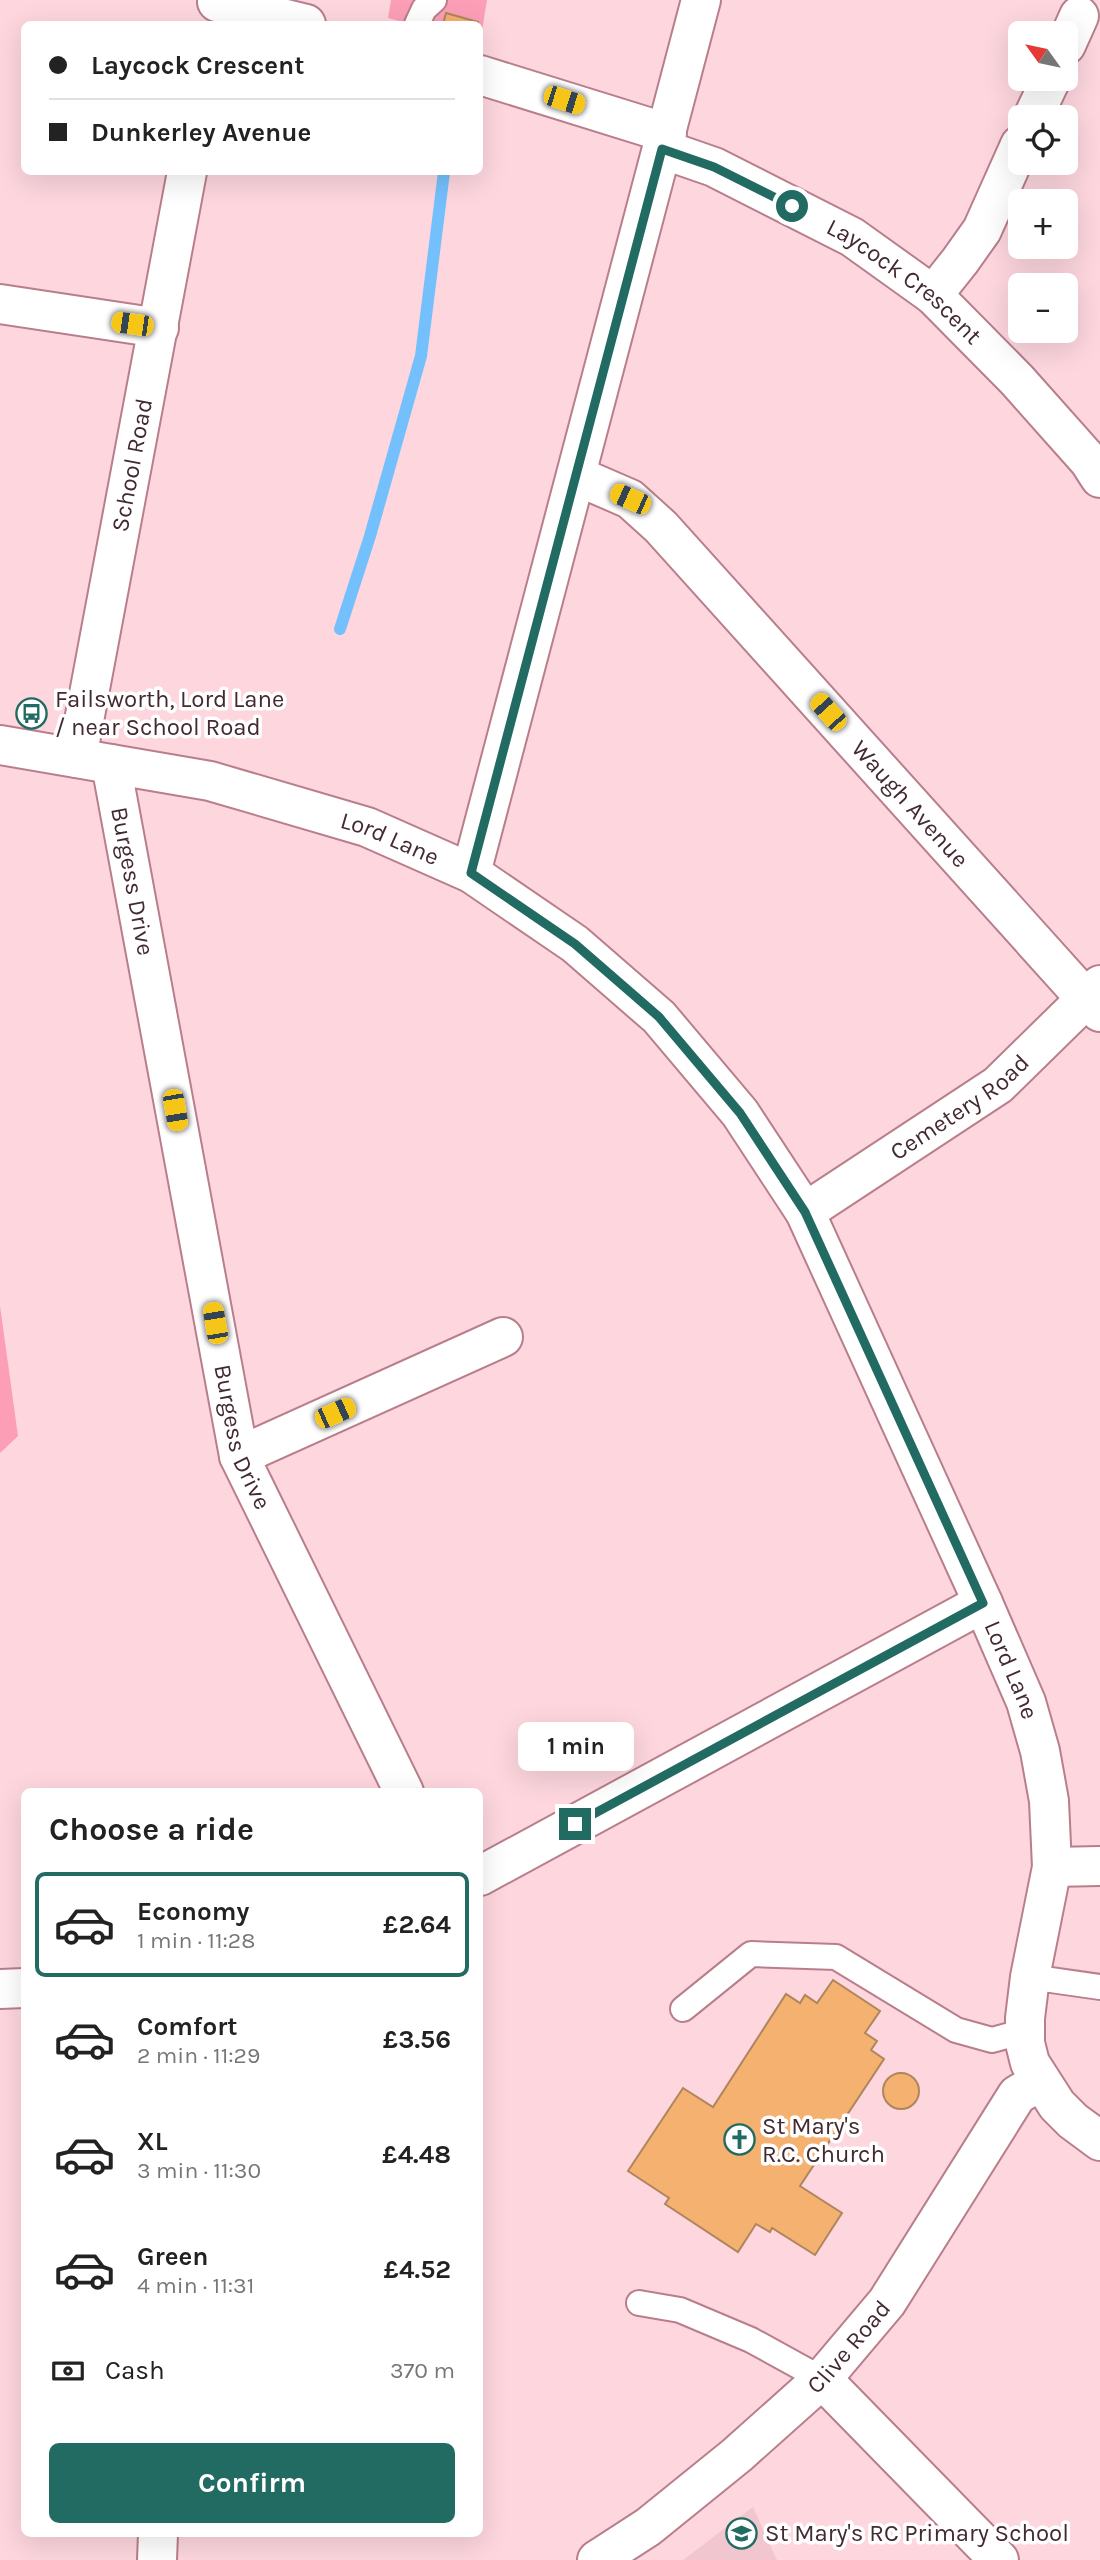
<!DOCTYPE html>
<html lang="en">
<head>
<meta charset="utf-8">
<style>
  :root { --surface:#fff; --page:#f2f2f2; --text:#222; --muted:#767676; --line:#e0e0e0; --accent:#226b62 }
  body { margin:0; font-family:Karla,sans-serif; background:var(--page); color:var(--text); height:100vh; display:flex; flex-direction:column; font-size:26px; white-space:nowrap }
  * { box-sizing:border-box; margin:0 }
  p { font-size:23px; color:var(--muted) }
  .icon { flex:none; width:38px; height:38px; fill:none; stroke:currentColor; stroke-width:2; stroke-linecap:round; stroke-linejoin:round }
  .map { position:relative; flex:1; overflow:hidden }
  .drawer { position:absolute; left:21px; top:1788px; width:462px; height:749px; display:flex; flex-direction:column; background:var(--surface); border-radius:10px; box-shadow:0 7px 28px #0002 }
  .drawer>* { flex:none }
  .hud { position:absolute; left:21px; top:21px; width:462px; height:154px; border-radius:10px; box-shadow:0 7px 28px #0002; display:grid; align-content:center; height:154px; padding:0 28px; background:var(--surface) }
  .needle { width:46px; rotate:303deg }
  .fabs { position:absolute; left:1008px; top:21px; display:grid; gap:14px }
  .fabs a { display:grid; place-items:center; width:70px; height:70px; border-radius:10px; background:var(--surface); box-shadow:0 7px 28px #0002; font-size:35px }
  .end { position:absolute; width:32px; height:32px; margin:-16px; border:9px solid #226b62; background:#fff; box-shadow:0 0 0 4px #fff }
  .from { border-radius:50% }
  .bubble { position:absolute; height:49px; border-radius:10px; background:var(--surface); box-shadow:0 7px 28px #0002; font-size:23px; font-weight:700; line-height:49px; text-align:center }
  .car { position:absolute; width:21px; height:42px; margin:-21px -10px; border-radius:9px; box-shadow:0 0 5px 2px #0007; background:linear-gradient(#f5c518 24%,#345 0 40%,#f5c518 0 76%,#345 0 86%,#f5c518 0) }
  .hud b { display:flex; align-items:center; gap:24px; height:66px; font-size:26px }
  .hud b+b { border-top:2px solid var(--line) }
  .hud i { width:18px; height:18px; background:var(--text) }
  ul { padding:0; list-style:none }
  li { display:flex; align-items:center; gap:21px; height:105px; margin:0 14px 10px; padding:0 14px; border:4px solid transparent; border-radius:10px }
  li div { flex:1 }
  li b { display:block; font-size:26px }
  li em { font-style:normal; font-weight:700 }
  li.selected { border-color:var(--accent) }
  li>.icon { width:63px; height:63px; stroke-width:1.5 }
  h2 { padding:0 28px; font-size:32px; line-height:84px }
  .pay { display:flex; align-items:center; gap:18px; height:77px; padding:0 28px; font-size:26px }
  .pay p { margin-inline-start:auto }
  .button { display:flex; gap:14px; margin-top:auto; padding:14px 28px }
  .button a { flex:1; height:80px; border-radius:10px; background:var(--accent); color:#fff; font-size:28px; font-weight:700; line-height:80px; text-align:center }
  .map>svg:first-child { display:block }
  .built { fill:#f2c6cf }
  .green { fill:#fc9fb6 }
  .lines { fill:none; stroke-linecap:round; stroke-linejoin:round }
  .stream { stroke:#74c0fc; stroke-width:12 }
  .building { fill:#f5b16f; stroke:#af855e; stroke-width:2 }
  .lane-casing { stroke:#b97e8c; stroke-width:28 }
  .street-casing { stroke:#b97e8c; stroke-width:42 }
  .secondary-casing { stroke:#b97e8c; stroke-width:42 }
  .lane { stroke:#fff; stroke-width:24 }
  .street { stroke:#fff; stroke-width:38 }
  .secondary { stroke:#fff; stroke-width:38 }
  .route { stroke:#226b62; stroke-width:9 }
  .labels { text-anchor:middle; stroke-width:7; stroke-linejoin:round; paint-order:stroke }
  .street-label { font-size:24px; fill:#422a30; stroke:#fff }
  .poi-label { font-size:24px; fill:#422a30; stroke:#fff; text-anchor:start }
</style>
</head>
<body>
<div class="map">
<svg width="1100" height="2560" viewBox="0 0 1100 2560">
  <rect width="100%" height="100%" fill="#fdd6de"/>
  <path class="built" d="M753,2507L777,2560H683Z"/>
  <g class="green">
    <path d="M391,0H487L480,43V24H410L388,18Z"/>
    <path d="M0,1306L18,1436L0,1453Z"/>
  </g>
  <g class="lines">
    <path class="stream" d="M340,629L370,536L421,356L444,172"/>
  </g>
  <g class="building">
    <path d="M446,13L478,22V24H443Z"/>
    <path d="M833,1980L880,2011L865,2033L877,2041L871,2050L884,2059L800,2186L842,2213L815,2255L772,2228L770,2232L756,2224L738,2252L665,2204L669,2198L628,2171L683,2088L713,2107L786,1994L800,2003L805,1995L817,2003Z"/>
    <circle cx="901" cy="2091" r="18"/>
  </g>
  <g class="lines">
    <defs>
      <g id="lane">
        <path d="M417,24L424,9L434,0"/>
        <path d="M1030,1977L1100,1987"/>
        <path d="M683,2009L751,1954L836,1957L956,2030L992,2040L1025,2031"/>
        <path d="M639,2303L680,2310L751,2340L822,2379"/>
      </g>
      <g id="street">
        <path d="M217,2L306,24"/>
        <path d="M1066,45L1079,16"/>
        <path d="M480,75L667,133"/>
        <path d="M1033,117L1051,79"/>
        <path id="s1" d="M662,149L714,167L852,237L933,295L1017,380L1089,461L1100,478"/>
        <path d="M933,295L960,261L982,230L1020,145"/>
        <path d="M0,304L159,328"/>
        <path id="s2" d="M577,476L630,499L661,527L1086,999L1100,1012"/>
        <path id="s3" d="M77,758L187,172"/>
        <path id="s4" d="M111,764L239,1456L404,1792"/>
        <path d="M471,873L701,0"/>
        <path id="s5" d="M805,1212L998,1085L1100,985"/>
        <path d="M239,1456L503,1337"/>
        <path d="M1052,1867L1100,1866"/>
        <path d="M480,1876L983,1603"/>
        <path d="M0,1989L24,1988"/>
        <path d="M822,2379L999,2560"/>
        <path d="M157,2560L158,2534"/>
      </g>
      <g id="secondary">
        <path id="s6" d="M0,745L210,781L367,827L471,873L575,944L659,1017L740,1113L805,1212L983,1603L1026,1702L1040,1751L1049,1801L1052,1867L1030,1977L1025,2018V2043L1030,2063L1057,2105L1073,2121L1100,2141"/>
        <path id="s7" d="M597,2560L648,2527L737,2455L822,2379L887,2302L1017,2095L1040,2081"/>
      </g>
    </defs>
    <use href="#lane" class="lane-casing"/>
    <use href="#street" class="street-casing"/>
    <use href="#secondary" class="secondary-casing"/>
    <use href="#lane" class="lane"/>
    <use href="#street" class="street"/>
    <use href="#secondary" class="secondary"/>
  </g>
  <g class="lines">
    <path class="route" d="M575,1824L983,1603L805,1212L740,1113L659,1017L575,944L471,873L662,149L714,167L792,206"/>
  </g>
  <defs>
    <symbol id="bus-ring" viewBox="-11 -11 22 22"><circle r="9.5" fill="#fff" stroke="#226b62" stroke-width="1.5"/><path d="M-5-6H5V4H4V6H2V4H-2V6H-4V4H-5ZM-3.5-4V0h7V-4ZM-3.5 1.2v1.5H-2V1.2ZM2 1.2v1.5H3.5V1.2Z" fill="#226b62"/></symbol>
    <symbol id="church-ring" viewBox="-11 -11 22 22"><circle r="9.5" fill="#fff" stroke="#226b62" stroke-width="1.5"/><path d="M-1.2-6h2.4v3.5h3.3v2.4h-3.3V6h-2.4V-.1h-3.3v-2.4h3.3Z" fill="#226b62"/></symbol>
    <symbol id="school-ring" viewBox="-11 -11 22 22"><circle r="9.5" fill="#fff" stroke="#226b62" stroke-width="1.5"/><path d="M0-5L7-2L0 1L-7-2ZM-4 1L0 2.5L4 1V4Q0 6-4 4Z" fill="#226b62"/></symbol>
  </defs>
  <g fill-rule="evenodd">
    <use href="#bus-ring" x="14" y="696" width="35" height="35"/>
    <use href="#church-ring" x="722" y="2122" width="35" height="35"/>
    <use href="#school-ring" x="724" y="2516" width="35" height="35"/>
  </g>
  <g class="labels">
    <g class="street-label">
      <text dy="8" stroke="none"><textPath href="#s1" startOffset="278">Laycock Crescent</textPath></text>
      <text dy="8" stroke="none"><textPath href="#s3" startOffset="298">School Road</textPath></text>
      <text dy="8" stroke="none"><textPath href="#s2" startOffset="472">Waugh Avenue</textPath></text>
      <text dy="8" stroke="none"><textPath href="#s6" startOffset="402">Lord Lane</textPath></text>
      <text dy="8" stroke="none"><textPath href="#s4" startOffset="119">Burgess Drive</textPath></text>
      <text dy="8" stroke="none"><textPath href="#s5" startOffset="187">Cemetery Road</textPath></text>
      <text dy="8" stroke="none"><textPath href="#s4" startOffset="686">Burgess Drive</textPath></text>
      <text dy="8" stroke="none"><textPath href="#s6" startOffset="1474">Lord Lane</textPath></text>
      <text dy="8" stroke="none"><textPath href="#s7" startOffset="331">Clive Road</textPath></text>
    </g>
    <g class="poi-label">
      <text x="55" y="707">Failsworth, Lord Lane<tspan x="55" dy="28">/ near School Road</tspan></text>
      <text x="762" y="2134">St Mary's<tspan x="762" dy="28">R.C. Church</tspan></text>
      <text x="765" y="2541">St Mary's RC Primary School</text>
    </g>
  </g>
</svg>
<div class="fabs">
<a><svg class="needle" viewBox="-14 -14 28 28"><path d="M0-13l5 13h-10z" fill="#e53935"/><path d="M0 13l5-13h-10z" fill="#767676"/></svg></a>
<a><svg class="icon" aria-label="locate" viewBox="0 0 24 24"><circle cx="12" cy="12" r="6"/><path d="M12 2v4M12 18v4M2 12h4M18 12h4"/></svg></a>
<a>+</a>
<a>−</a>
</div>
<i class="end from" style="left:792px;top:206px"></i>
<i class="end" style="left:575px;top:1824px"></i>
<div class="bubble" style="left:518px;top:1722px;width:116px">1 min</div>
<i class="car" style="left:564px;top:100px;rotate:108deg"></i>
<i class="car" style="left:132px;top:324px;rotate:278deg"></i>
<i class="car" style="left:630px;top:499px;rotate:294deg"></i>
<i class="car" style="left:828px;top:712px;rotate:318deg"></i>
<i class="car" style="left:175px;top:1110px;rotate:170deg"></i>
<i class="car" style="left:215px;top:1323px;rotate:350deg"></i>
<i class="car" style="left:335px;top:1413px;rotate:66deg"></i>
<div class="hud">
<b><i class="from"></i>Laycock Crescent</b>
<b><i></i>Dunkerley Avenue</b>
</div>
<section class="drawer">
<h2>Choose a ride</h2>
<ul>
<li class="selected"><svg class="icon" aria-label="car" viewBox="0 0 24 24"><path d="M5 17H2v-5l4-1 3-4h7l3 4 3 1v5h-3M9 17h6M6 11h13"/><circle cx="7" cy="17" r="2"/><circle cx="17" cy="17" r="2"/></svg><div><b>Economy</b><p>1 min · 11:28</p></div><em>£2.64</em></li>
<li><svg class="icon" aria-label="car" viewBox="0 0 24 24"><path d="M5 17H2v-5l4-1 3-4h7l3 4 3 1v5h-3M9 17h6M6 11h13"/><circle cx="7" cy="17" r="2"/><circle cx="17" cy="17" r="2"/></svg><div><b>Comfort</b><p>2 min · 11:29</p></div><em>£3.56</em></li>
<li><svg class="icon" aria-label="car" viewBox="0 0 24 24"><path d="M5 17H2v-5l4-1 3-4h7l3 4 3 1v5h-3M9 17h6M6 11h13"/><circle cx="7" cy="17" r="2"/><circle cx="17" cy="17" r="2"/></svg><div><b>XL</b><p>3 min · 11:30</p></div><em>£4.48</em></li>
<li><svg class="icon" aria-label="car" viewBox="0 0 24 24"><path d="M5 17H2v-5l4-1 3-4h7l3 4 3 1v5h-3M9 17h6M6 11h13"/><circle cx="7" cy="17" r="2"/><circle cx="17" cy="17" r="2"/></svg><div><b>Green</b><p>4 min · 11:31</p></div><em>£4.52</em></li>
</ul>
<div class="pay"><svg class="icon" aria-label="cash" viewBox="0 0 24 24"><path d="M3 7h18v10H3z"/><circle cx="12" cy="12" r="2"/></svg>Cash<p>370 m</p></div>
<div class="button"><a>Confirm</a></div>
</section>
</div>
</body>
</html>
